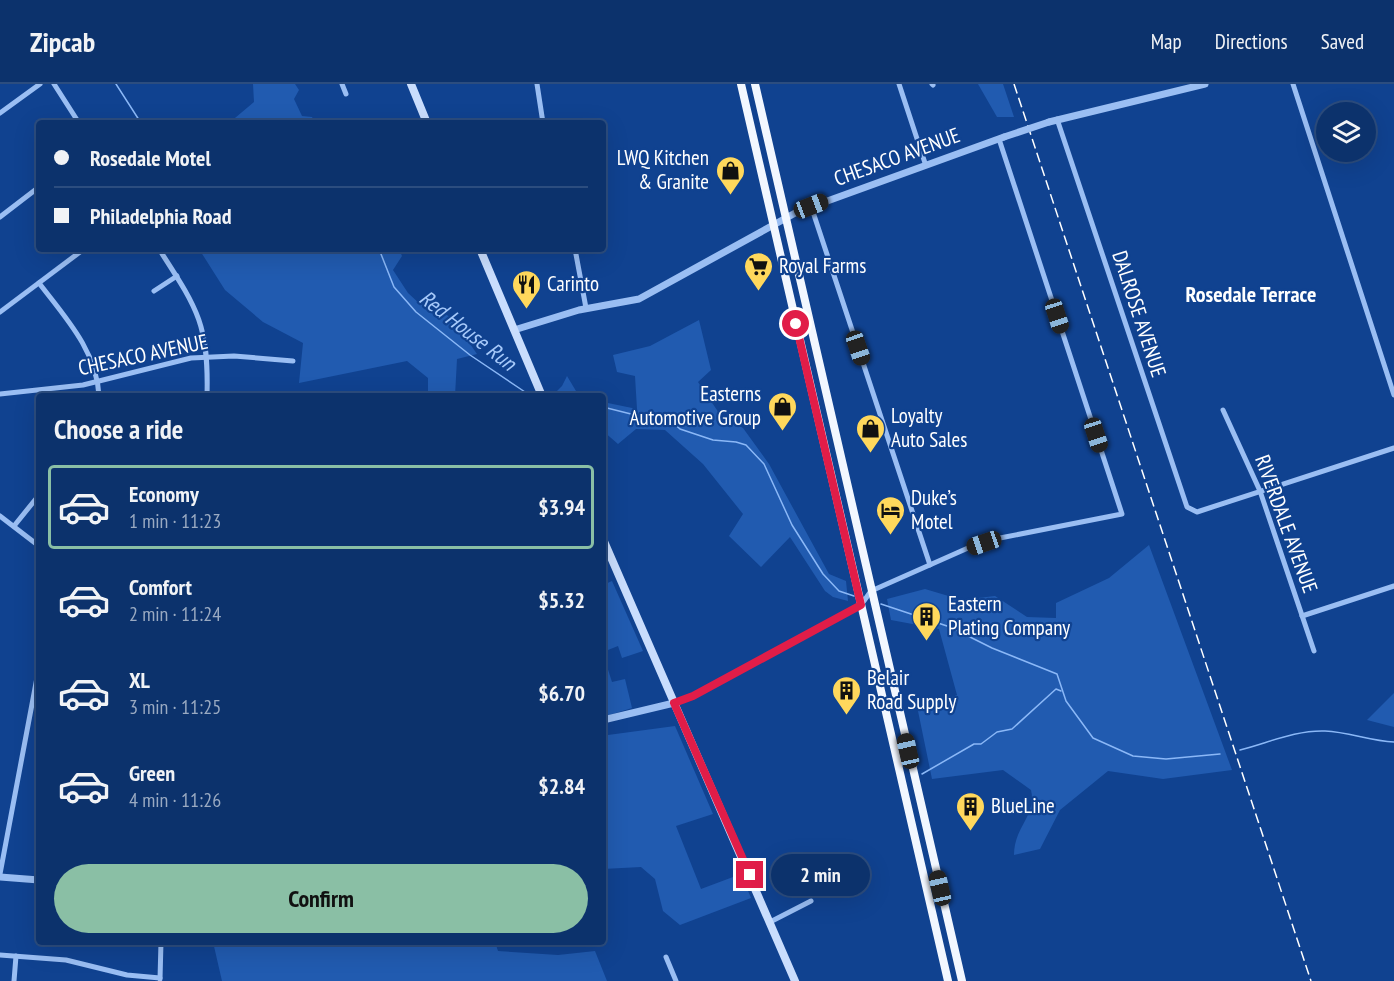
<!DOCTYPE html>
<html lang="en">
<head>
<meta charset="utf-8">
<style>
  :root { --surface:#0c326c; --page:#1a3e74; --text:#f1f3f6; --muted:#9aaac2; --line:#2c4d7f; --accent:#8abfa5 }
  body { margin:0; font-family:"PT Sans Narrow",sans-serif; background:var(--page); color:var(--text); height:100vh; display:flex; flex-direction:column; font-size:22px; white-space:nowrap }
  * { box-sizing:border-box; margin:0 }
  p { font-size:20px; color:var(--muted) }
  .icon { flex:none; width:33px; height:33px; fill:none; stroke:currentColor; stroke-width:2; stroke-linecap:round; stroke-linejoin:round }
  .map { position:relative; flex:1; overflow:hidden }
  .side { position:absolute; left:36px; top:309px; width:570px; height:552px; display:flex; flex-direction:column; background:var(--surface); border-radius:6px; box-shadow:0 6px 24px #0002,0 0 0 2px var(--line) }
  .side>* { flex:none }
  .top-card { position:absolute; left:36px; top:36px; width:570px; height:132px; border-radius:6px; box-shadow:0 6px 24px #0002,0 0 0 2px var(--line); display:grid; align-content:center; height:132px; padding:0 18px; background:var(--surface) }
  .buttons { position:absolute; left:1316px; top:18px; display:grid; gap:12px }
  .buttons a { display:grid; place-items:center; width:60px; height:60px; border-radius:50%; background:var(--surface); box-shadow:0 6px 24px #0002,0 0 0 2px var(--line); font-size:30px }
  .end { position:absolute; width:27px; height:27px; margin:-14px; border:8px solid #e11d48; background:#fff; box-shadow:0 0 0 3px #fff }
  .from { border-radius:50% }
  .bubble { position:absolute; height:42px; border-radius:21px; background:var(--surface); box-shadow:0 6px 24px #0002,0 0 0 2px var(--line); font-size:20px; font-weight:600; line-height:42px; text-align:center }
  .car { position:absolute; width:18px; height:36px; margin:-18px -9px; border-radius:8px; box-shadow:0 0 4px 2px #0007; background:linear-gradient(#222 24%,#8ab4d8 0 40%,#222 0 76%,#8ab4d8 0 86%,#222 0) }
  .top-card b { display:flex; align-items:center; gap:21px; height:57px; font-size:22px }
  .top-card b+b { border-top:2px solid var(--line) }
  .top-card i { width:15px; height:15px; background:var(--text) }
  ul { padding:0; list-style:none }
  li { display:flex; align-items:center; gap:18px; height:84px; margin:0 12px 9px; padding:0 6px; border:3px solid transparent; border-radius:6px }
  li div { flex:1 }
  li b { display:block; font-size:22px }
  li em { font-style:normal; font-weight:600 }
  li.active { border-color:var(--accent) }
  li>.icon { width:54px; height:54px; stroke-width:1.5 }
  h2 { padding:0 18px; font-size:27px; line-height:72px }
  .cta { display:flex; gap:12px; margin-top:auto; padding:12px 18px }
  .cta a { flex:1; height:69px; border-radius:36px; background:var(--accent); color:#111; font-size:24px; font-weight:600; line-height:69px; text-align:center }
  header { display:flex; align-items:center; gap:36px; box-sizing:border-box; height:84px; padding:0 30px; background:var(--surface); border-bottom:2px solid var(--line) }
  header strong { font-size:28px }
  nav { display:flex; gap:33px; margin-inline-start:auto; font-size:21px }
  .map>svg:first-child { display:block }
  .green { fill:#215bb0 }
  .lines { fill:none; stroke-linecap:round; stroke-linejoin:round }
  .stream { stroke:#8bb8f7; stroke-width:1.5 }
  .minor { stroke:#9abef3; stroke-width:5 }
  .tertiary { stroke:#9abef3; stroke-width:7 }
  .secondary { stroke:#c9ddfd; stroke-width:8 }
  .trunk { stroke:#f2f7ff; stroke-width:8 }
  .rail { stroke:#fff; stroke-width:1.5; stroke-dasharray:10 4.5; stroke-linecap:butt }
  .tertiary-bridge { stroke:#9abef3; stroke-width:7 }
  .route { stroke:#e11d48; stroke-width:8 }
  .labels { text-anchor:middle; stroke-width:4.5; stroke-linejoin:round; paint-order:stroke }
  .street-label { font-size:21px; fill:#fff; stroke:#104290 }
  .poi-label { font-size:21px; fill:#fff; stroke:#104290; text-anchor:start }
  .neighbourhood-label { font-size:22px; font-weight:bold; fill:#fff; stroke:#104290 }
  .water-label { font-size:22px; font-style:italic; fill:#a6c9fa; stroke:#104290 }
</style>
</head>
<body>
<header>
<strong>Zipcab</strong>
<nav><a>Map</a><a>Directions</a><a>Saved</a></nav>
</header>
<div class="map">
<svg width="1394" height="897" viewBox="0 0 1394 897">
  <rect width="100%" height="100%" fill="#104290"/>
  <g class="green">
    <path d="M253,0H295L299,6L294,15L302,32L312,33L315,39H229L254,18Z"/>
    <path d="M978,0H1003L1014,33H997Z"/>
    <path d="M199,165H383V168L399,165L402,172L393,186L408,209L421,221L424,218L452,234L477,270L457,275L455,312H428V294L407,277L299,299L303,259L263,238L225,206Z"/>
    <path d="M699,236L711,286L698,298L721,332L743,344L769,380L829,490L846,497L848,517L833,513L825,507L790,453L761,483L729,452L743,430L703,380L665,346L636,345L618,360L603,347V318L637,325L635,292L617,288L613,271L650,262Z"/>
    <path d="M567,292L579,312H554V310L562,302Z"/>
    <path d="M1149,461L1232,686L1163,695L1108,687L1060,726L1040,765L1014,771C1014,742 1037,732 1031,706L1003,686L932,695L918,627L957,611L939,545L891,536L887,515L925,505L962,516L995,512L1027,533L1056,534V519L1109,494Z"/>
    <path d="M612,497L643,567L622,574L618,562L603,568V501Z"/>
    <path d="M603,570L612,598L625,595L632,624L603,633Z"/>
    <path d="M1394,609V643L1367,636Z"/>
    <path d="M606,642L608,651L675,642L713,730L676,742L701,805L741,790L751,814L680,841L663,827L655,795L641,783L603,785V643Z"/>
    <path d="M213,858H495L498,867L558,871L595,867L607,897H222Z"/>
  </g>
  <g class="lines">
    <g class="stream">
      <path d="M116,0L141,39"/>
      <path d="M379,165L394,203L416,228L470,271L531,312"/>
      <path d="M603,323L643,333L665,332L680,345L713,356L736,358L746,361L764,380L792,441L823,490L839,507L854,512"/>
      <path d="M881,520L950,543L992,564L1057,590L1066,617L1093,654L1133,672L1166,675L1220,670"/>
      <path d="M1240,666C1268,659 1295,646 1325,647C1349,648 1370,657 1394,658"/>
      <path d="M922,690L974,660H981L997,648L1012,645L1056,605L1061,607"/>
    </g>
    <g class="minor">
      <path d="M54,0L79,39"/>
      <path d="M342,0L346,10"/>
      <path d="M537,0L543,39"/>
      <path d="M899,0L925,79"/>
      <path d="M932,0L933,1"/>
      <path d="M1293,0L1394,311"/>
      <path d="M0,29L40,0"/>
      <path d="M1057,35L1187,423L1197,428L1394,364"/>
      <path d="M811,122L930,481"/>
      <path d="M0,133L39,103"/>
      <path d="M159,165C197,224 209,240 207,312"/>
      <path d="M575,165L586,224"/>
      <path d="M39,199C65,233 97,267 99,312"/>
      <path d="M154,207L177,192"/>
      <path d="M0,228L84,165"/>
      <path d="M0,310L83,301L191,274L234,272L293,277"/>
      <path d="M1223,326L1260,407L1314,567"/>
      <path d="M0,432L39,462"/>
      <path d="M14,442L39,411"/>
      <path d="M1302,532L1394,502"/>
      <path d="M674,619L693,612L861,521L871,507L968,464L1000,454L1122,430L999,55"/>
      <path d="M0,790L39,583"/>
      <path d="M770,838L811,817"/>
      <path d="M0,871L66,876L127,891L160,894"/>
      <path d="M666,873L676,897"/>
      <path d="M160,895L161,858"/>
      <path d="M14,897L16,872"/>
    </g>
    <g class="tertiary">
      <path d="M1049,38L1205,0"/>
      <path d="M514,246L579,226L639,215L797,128L1004,53"/>
      <path d="M603,636L674,619"/>
      <path d="M0,793L39,796"/>
    </g>
    <g class="secondary">
      <path d="M411,0L427,39"/>
      <path d="M480,165L542,312"/>
      <path d="M603,455L795,897"/>
    </g>
    <g class="trunk">
      <path d="M741,0L948,897"/>
      <path d="M755,0L962,897"/>
    </g>
    <path class="rail" d="M1014,0L1311,897"/>
    <path class="tertiary-bridge" d="M1004,53L1049,38"/>
  </g>
  <g class="lines">
    <path class="route" d="M750,791L674,619L693,612L861,521L796,240"/>
  </g>
  <defs>
    <symbol id="shop-pin" viewBox="-11 -11 22 30"><path d="M0 17L-7.5 6A9.5 9.5 0 1 1 7.5 6Z" fill="#ffd85c" stroke="#104290"/><path d="M-5-2.5h2.3a2.7 3.5 0 0 1 5.4 0H5L5.5 6h-11ZM-1.5-2.5h3a1.5 2.3 0 0 0-3 0Z" fill="#111"/></symbol>
    <symbol id="supermarket-pin" viewBox="-11 -11 22 30"><path d="M0 17L-7.5 6A9.5 9.5 0 1 1 7.5 6Z" fill="#ffd85c" stroke="#104290"/><path d="M-6-5.5h2.5l.6 2H6L4.5 2H-2.5L-4.4-4H-6ZM-1.5 3.2a1.3 1.3 0 1 0 .1 0ZM3 3.2a1.3 1.3 0 1 0 .1 0Z" fill="#111"/></symbol>
    <symbol id="restaurant-pin" viewBox="-11 -11 22 30"><path d="M0 17L-7.5 6A9.5 9.5 0 1 1 7.5 6Z" fill="#ffd85c" stroke="#104290"/><path d="M-5-6h1v4h1v-4h1v4h1v-4h1v5L-1.5 .5V6h-2V.5L-5-1ZM5-6V6H3V1.5H1.5Q1.5-4 5-6Z" fill="#111"/></symbol>
    <symbol id="hotel-pin" viewBox="-11 -11 22 30"><path d="M0 17L-7.5 6A9.5 9.5 0 1 1 7.5 6Z" fill="#ffd85c" stroke="#104290"/><path d="M-6-4.5h1.5V1H6V5H4.5V3h-9V5H-6ZM-4 0a1.8 1.8 0 1 1 3.6 0ZM.5 0V-2.5h3Q6-2.5 6 0Z" fill="#111"/></symbol>
    <symbol id="building-pin" viewBox="-11 -11 22 30"><path d="M0 17L-7.5 6A9.5 9.5 0 1 1 7.5 6Z" fill="#ffd85c" stroke="#104290"/><path d="M-4-6H4V6H1V3H-1V6H-4ZM-2.5-4.3h1.7v1.8h-1.7ZM.8-4.3h1.7v1.8H.8ZM-2.5-1h1.7V.8h-1.7ZM.8-1h1.7V.8H.8Z" fill="#111"/></symbol>
  </defs>
  <g fill-rule="evenodd">
    <use href="#shop-pin" x="714" y="70" width="33" height="45"/>
    <use href="#supermarket-pin" x="742" y="166" width="33" height="45"/>
    <use href="#restaurant-pin" x="510" y="184" width="33" height="45"/>
    <use href="#shop-pin" x="766" y="306" width="33" height="45"/>
    <use href="#shop-pin" x="854" y="328" width="33" height="45"/>
    <use href="#hotel-pin" x="874" y="410" width="33" height="45"/>
    <use href="#building-pin" x="910" y="516" width="33" height="45"/>
    <use href="#building-pin" x="830" y="590" width="33" height="45"/>
    <use href="#building-pin" x="954" y="706" width="33" height="45"/>
  </g>
  <g class="labels">
    <g class="street-label">
      <text transform="translate(897 73) rotate(-20)" y="7">CHESACO AVENUE</text>
      <text transform="translate(1139 230) rotate(72)" y="7">DALROSE AVENUE</text>
      <text transform="translate(143 271) rotate(-12)" y="7">CHESACO AVENUE</text>
      <text transform="translate(1286 440) rotate(70)" y="7">RIVERDALE AVENUE</text>
    </g>
    <g class="poi-label">
      <text x="709" y="81" text-anchor="end">LWQ Kitchen<tspan x="709" dy="24">&amp; Granite</tspan></text>
      <text x="779" y="189">Royal Farms</text>
      <text x="547" y="207">Carinto</text>
      <text x="761" y="317" text-anchor="end">Easterns<tspan x="761" dy="24">Automotive Group</tspan></text>
      <text x="891" y="339">Loyalty<tspan x="891" dy="24">Auto Sales</tspan></text>
      <text x="911" y="421">Duke’s<tspan x="911" dy="24">Motel</tspan></text>
      <text x="948" y="527">Eastern<tspan x="948" dy="24">Plating Company</tspan></text>
      <text x="867" y="601">Belair<tspan x="867" dy="24">Road Supply</tspan></text>
      <text x="991" y="729">BlueLine</text>
    </g>
    <g class="neighbourhood-label">
      <text x="1251" y="218">Rosedale Terrace</text>
    </g>
    <g class="water-label">
      <text transform="translate(468 246) rotate(38)" y="8">Red House Run</text>
    </g>
  </g>
</svg>
<div class="buttons">
<a><svg class="icon" aria-label="layers" viewBox="0 0 24 24"><path d="M12 4l9 5-9 5-9-5zM3 14l9 5 9-5"/></svg></a>
</div>
<i class="end from" style="left:796px;top:240px"></i>
<i class="end" style="left:750px;top:791px"></i>
<div class="bubble" style="left:771px;top:770px;width:99px">2 min</div>
<i class="car" style="left:811px;top:122px;rotate:69deg"></i>
<i class="car" style="left:1057px;top:232px;rotate:162deg"></i>
<i class="car" style="left:858px;top:264px;rotate:161deg"></i>
<i class="car" style="left:1096px;top:351px;rotate:162deg"></i>
<i class="car" style="left:984px;top:459px;rotate:251deg"></i>
<i class="car" style="left:908px;top:667px;rotate:347deg"></i>
<i class="car" style="left:940px;top:804px;rotate:347deg"></i>
<div class="top-card">
<b><i class="from"></i>Rosedale Motel</b>
<b><i></i>Philadelphia Road</b>
</div>
<section class="side">
<h2>Choose a ride</h2>
<ul>
<li class="active"><svg class="icon" aria-label="car" viewBox="0 0 24 24"><path d="M5 17H2v-5l4-1 3-4h7l3 4 3 1v5h-3M9 17h6M6 11h13"/><circle cx="7" cy="17" r="2"/><circle cx="17" cy="17" r="2"/></svg><div><b>Economy</b><p>1 min · 11:23</p></div><em>$3.94</em></li>
<li><svg class="icon" aria-label="car" viewBox="0 0 24 24"><path d="M5 17H2v-5l4-1 3-4h7l3 4 3 1v5h-3M9 17h6M6 11h13"/><circle cx="7" cy="17" r="2"/><circle cx="17" cy="17" r="2"/></svg><div><b>Comfort</b><p>2 min · 11:24</p></div><em>$5.32</em></li>
<li><svg class="icon" aria-label="car" viewBox="0 0 24 24"><path d="M5 17H2v-5l4-1 3-4h7l3 4 3 1v5h-3M9 17h6M6 11h13"/><circle cx="7" cy="17" r="2"/><circle cx="17" cy="17" r="2"/></svg><div><b>XL</b><p>3 min · 11:25</p></div><em>$6.70</em></li>
<li><svg class="icon" aria-label="car" viewBox="0 0 24 24"><path d="M5 17H2v-5l4-1 3-4h7l3 4 3 1v5h-3M9 17h6M6 11h13"/><circle cx="7" cy="17" r="2"/><circle cx="17" cy="17" r="2"/></svg><div><b>Green</b><p>4 min · 11:26</p></div><em>$2.84</em></li>
</ul>
<div class="cta"><a>Confirm</a></div>
</section>
</div>
</body>
</html>
